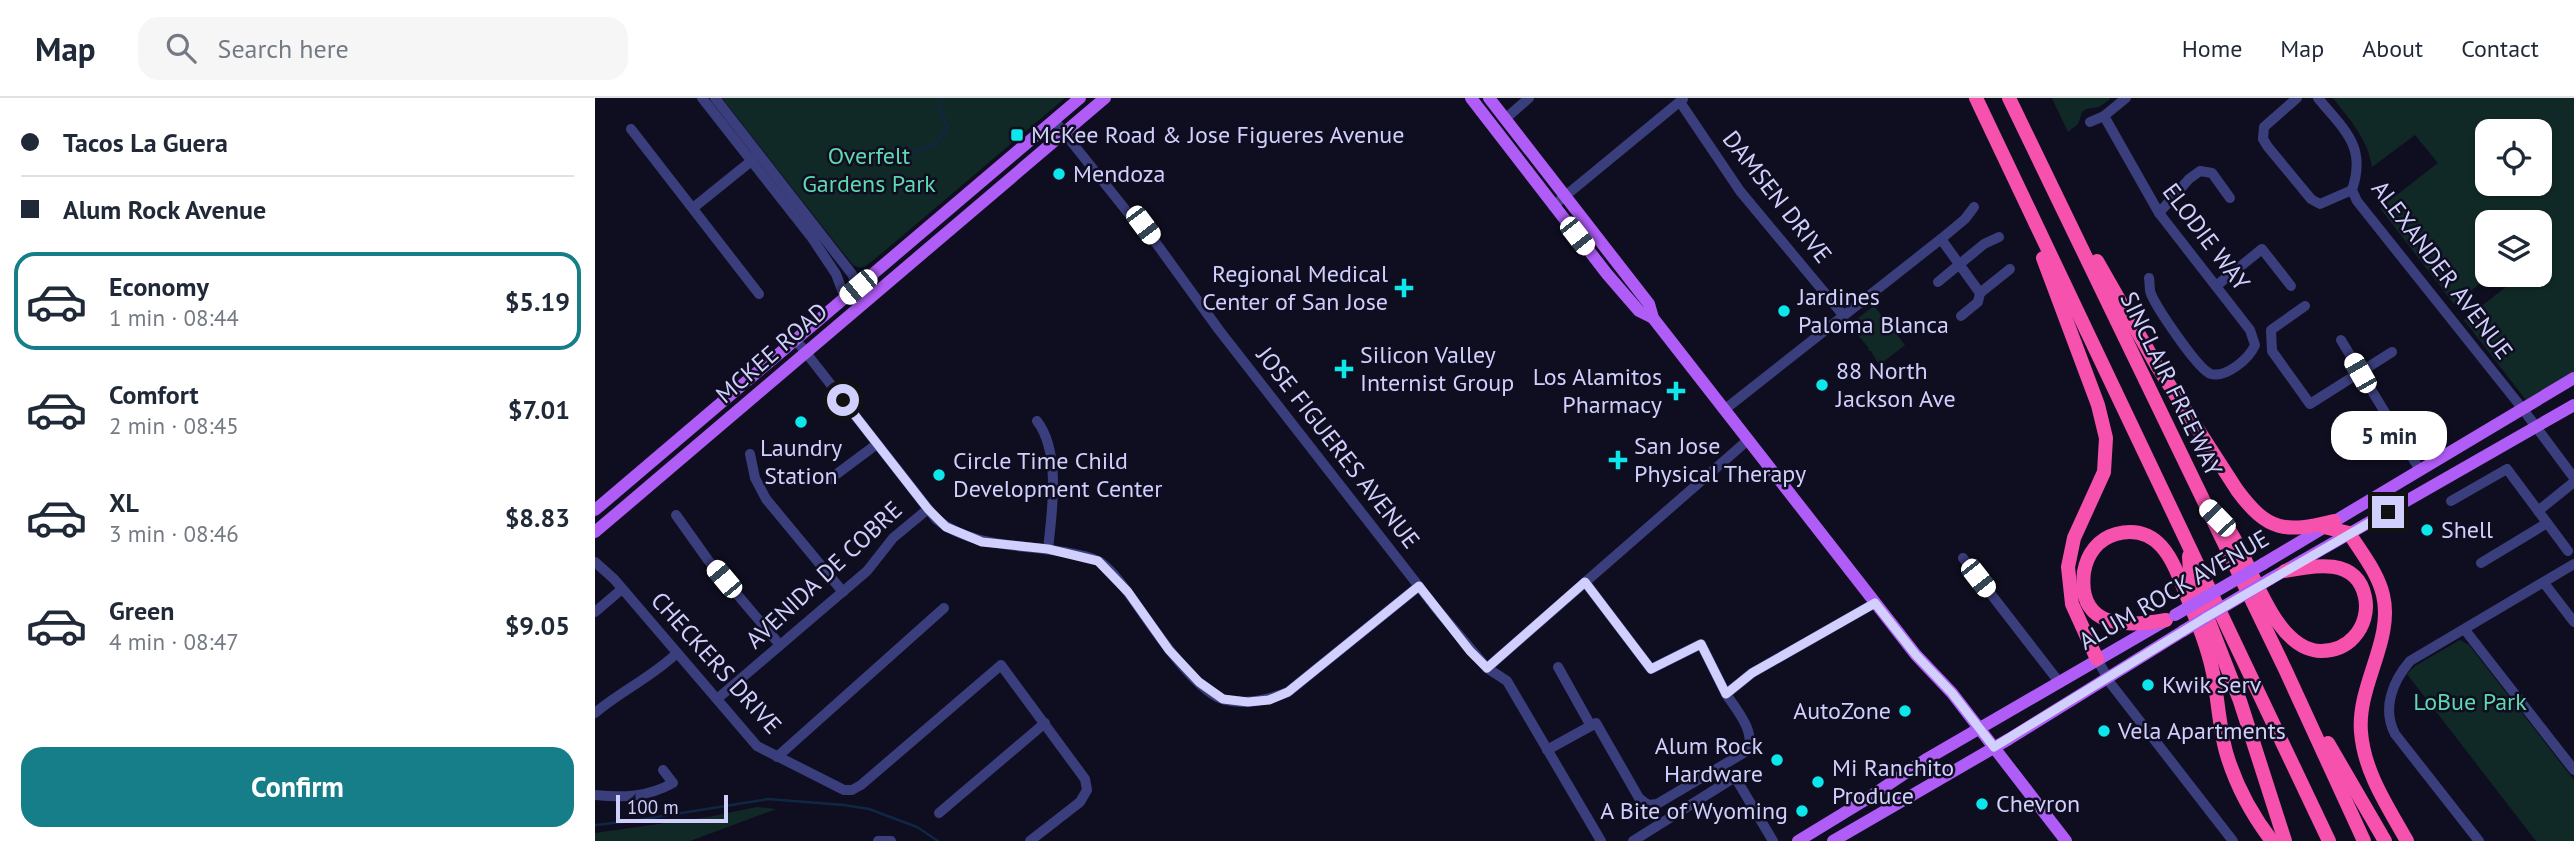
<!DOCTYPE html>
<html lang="en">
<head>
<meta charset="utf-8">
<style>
  :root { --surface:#fff; --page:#f6f6f7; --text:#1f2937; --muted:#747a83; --line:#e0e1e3; --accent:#167e88 }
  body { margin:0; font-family:"PT Sans",sans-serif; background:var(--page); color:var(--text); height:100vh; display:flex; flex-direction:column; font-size:26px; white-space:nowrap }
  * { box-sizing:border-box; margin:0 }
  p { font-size:23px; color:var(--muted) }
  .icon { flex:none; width:38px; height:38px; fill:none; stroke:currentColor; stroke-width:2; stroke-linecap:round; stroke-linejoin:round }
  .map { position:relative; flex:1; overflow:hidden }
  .side { display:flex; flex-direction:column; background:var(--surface); width:595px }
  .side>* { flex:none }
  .top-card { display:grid; align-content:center; height:154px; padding:0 21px; background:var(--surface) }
  .tools { position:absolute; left:1880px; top:21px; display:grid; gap:14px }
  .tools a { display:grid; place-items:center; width:77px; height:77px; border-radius:14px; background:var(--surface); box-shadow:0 2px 5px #0004; font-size:35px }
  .scale { position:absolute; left:21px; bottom:18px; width:112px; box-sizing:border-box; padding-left:7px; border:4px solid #d1cffd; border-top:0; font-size:19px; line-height:24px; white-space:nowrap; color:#d1cffd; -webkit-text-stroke:5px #0f0e20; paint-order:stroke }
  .end { position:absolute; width:32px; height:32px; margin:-16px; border:9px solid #d1cffd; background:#111; box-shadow:0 0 0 4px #111 }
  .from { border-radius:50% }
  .bubble { position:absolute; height:49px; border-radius:21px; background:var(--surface); box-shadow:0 2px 5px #0004; font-size:23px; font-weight:800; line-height:49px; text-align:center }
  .car { position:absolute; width:21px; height:42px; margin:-21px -10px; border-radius:9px; box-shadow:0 0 5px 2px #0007; background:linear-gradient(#fff 24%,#345 0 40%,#fff 0 76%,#345 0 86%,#fff 0) }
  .top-card b { display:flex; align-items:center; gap:24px; height:66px; font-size:26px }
  .top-card b+b { border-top:2px solid var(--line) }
  .top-card i { width:18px; height:18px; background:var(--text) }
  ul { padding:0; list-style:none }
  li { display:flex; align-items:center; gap:21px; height:98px; margin:0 14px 10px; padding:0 7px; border:4px solid transparent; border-radius:21px }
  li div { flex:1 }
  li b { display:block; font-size:26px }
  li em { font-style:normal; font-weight:800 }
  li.selected { border-color:var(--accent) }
  li>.icon { width:63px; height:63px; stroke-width:1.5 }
  .cta { display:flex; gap:14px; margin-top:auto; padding:14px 21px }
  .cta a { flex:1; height:80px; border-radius:21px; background:var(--accent); color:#fff; font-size:28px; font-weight:800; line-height:80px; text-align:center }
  header { display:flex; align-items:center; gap:42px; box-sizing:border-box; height:98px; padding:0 35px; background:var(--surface); border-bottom:2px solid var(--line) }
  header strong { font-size:33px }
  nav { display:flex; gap:38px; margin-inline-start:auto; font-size:24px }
  .search { width:490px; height:63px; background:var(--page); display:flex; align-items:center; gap:18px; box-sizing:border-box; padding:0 24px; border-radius:21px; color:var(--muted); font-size:26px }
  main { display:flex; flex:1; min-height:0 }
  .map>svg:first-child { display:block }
  .green { fill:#112926; fill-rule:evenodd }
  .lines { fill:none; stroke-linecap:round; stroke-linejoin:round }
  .stream { stroke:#0f2743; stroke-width:2.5 }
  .minor { stroke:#3b3e7c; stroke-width:10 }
  .major { stroke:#b05cf7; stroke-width:12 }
  .highway { stroke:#f651ad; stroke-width:14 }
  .major-bridge { stroke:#b05cf7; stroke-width:12 }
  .route { stroke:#d1cffd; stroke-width:9 }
  .poi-dot { fill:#0ce7eb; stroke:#0f0e20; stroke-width:2.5 }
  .labels { text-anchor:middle; stroke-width:5; stroke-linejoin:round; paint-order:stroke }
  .poi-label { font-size:24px; fill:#d1cffd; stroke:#0f0e20; text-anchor:start }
  .park-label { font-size:24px; fill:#5fd8b0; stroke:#0f0e20 }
  .street-label { font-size:24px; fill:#d1cffd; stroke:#0f0e20 }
</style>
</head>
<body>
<header>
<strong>Map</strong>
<div class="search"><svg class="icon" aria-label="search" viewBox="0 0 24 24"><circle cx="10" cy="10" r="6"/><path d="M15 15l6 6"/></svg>Search here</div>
<nav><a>Home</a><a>Map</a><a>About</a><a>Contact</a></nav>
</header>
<main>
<section class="side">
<div class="top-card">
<b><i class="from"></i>Tacos La Guera</b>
<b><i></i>Alum Rock Avenue</b>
</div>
<ul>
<li class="selected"><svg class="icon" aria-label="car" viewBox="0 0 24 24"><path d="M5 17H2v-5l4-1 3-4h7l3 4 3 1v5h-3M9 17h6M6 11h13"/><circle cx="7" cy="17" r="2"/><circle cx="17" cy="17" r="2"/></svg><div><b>Economy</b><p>1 min · 08:44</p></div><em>$5.19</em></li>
<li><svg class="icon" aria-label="car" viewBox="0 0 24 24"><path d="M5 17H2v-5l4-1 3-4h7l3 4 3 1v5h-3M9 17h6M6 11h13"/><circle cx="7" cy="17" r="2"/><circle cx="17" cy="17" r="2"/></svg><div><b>Comfort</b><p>2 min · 08:45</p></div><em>$7.01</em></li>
<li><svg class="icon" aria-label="car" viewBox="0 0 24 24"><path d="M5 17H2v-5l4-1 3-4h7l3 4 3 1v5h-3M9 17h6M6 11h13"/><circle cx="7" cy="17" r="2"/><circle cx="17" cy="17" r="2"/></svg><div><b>XL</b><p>3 min · 08:46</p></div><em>$8.83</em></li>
<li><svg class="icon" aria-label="car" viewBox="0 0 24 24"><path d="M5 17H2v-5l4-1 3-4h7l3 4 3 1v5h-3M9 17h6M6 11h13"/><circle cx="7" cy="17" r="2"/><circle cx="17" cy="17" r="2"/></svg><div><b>Green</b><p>4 min · 08:47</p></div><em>$9.05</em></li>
</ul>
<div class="cta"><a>Confirm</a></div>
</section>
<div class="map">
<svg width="1979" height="743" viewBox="0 0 1979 743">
  <rect width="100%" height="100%" fill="#0f0e20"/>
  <g class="green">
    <path d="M127,0H470L299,145L271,168L265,170L258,167L242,147Z"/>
    <path d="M1457,0H1514L1515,1L1504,9L1491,11L1487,14L1483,26L1473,34Z"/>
    <path d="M1738,0H1979V274L1931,302L1869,222L1926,177H1944V124H1892V177H1896L1859,206L1785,110L1843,65L1820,37L1777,69C1773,41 1755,22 1738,0ZM1892,33H1944V86H1892Z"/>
    <path d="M1279,208L1310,247L1284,267L1276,253L1273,252L1274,250L1254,227Z"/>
    <path d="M1865,542L1874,547L1979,682V743H1941L1812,576L1820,568Z"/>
    <path d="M162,709L181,711L95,743H0V735L113,719Z"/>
  </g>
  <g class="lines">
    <g class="stream">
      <path d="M317,55L339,47L353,30L344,11L347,0"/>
      <path d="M0,727L37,723L173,701L249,707L274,711L322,729L343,743"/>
    </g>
    <g class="minor">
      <path d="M107,0L217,140L241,176L250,200"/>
      <path d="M120,0L257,176L263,189"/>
      <path d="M1702,0L1669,29L1668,41L1673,49L1716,101L1725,106L1757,92"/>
      <path d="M1723,0C1749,32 1772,48 1757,92L1762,103L1927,310L1979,380"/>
      <path d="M1085,4L1145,93L1249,218"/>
      <path d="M1509,18L1564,115L1655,232L1660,247C1654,261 1631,280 1616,276C1603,272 1562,210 1556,196C1554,191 1555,185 1554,180"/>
      <path d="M910,21L934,0"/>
      <path d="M459,22L534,116L548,127L624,232L840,509L892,570L912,583L1006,743"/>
      <path d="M1495,24L1509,18L1531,0"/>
      <path d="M36,31L164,196"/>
      <path d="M958,108L1088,1"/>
      <path d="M98,110L160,60"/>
      <path d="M1564,115L1594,81L1605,73L1617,75L1635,100"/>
      <path d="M1346,141L1385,195L1383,204L1366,218"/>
      <path d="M1343,184L1389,146L1404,139"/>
      <path d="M1621,188L1667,151L1696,188"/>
      <path d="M1385,195L1415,171"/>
      <path d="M1710,208L1676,232L1677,253L1715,306L1797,254"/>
      <path d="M201,242L341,421C377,450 426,446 469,454C480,456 496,458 505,464C518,473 528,488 537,500C555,525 600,595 630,602C652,607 673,602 693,594L824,488"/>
      <path d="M1746,242L1825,372"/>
      <path d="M1129,312L1346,141L1370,121L1379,109"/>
      <path d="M442,323C466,354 457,415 453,451"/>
      <path d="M155,356L160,380L171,401L248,494"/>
      <path d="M235,381L282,346"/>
      <path d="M1856,403L1912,371L1973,453"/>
      <path d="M1943,413L1979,384"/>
      <path d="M81,417L113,462L185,547"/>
      <path d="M1368,460L1464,584"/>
      <path d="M0,464L19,481L162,648L249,692H257L266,687L406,567L490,681L492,692L485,704L435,743"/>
      <path d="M1886,465L1952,425"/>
      <path d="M990,484L1056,571L1106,546L1131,596"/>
      <path d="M1949,485L1979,524"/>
      <path d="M0,514L27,491"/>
      <path d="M1870,532L1979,672"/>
      <path d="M1502,561L1516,586L1638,743"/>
      <path d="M963,569L996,628"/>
      <path d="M892,570L1153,342"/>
      <path d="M122,601L272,473L298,440L333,411"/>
      <path d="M0,615C26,593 57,579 82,555"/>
      <path d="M952,652L1001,625L1044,700L1053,707L1062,706L1152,653C1162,635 1141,611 1131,596L1157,575L1280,505"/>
      <path d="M182,659L349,510"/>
      <path d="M0,697C28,700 53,699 78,685L68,672"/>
      <path d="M344,715L450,625"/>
      <path d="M283,743H296"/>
      <path d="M1038,743L1140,679L1178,743"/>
      <path d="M1884,743L1800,636C1787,611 1797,584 1815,563L1979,466"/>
    </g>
    <g class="major">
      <path d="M876,0L1012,176L1044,213L1058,220"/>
      <path d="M894,0L1054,206L1058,220L1321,557L1357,595L1471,743"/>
      <path d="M0,412L485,0"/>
      <path d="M0,434L510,0"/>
      <path d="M1668,466L1979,280"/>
      <path d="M1675,481L1979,307"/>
      <path d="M1203,743L1267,704L1330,662L1568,524"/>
      <path d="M1238,743L1414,641L1588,533"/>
    </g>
    <g class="highway">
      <path d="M1381,0L1734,743"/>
      <path d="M1414,0L1690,571L1769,743"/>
      <path d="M1448,160L1503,307L1511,340L1509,374L1479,440L1473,469L1477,506L1502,561"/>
      <path d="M1502,163L1562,268L1642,392C1673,434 1690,435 1739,423"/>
      <path d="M1618,415C1623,422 1631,428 1636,435C1658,469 1679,552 1726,553C1739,553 1751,548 1759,539C1769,528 1773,513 1770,499C1762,459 1719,467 1690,473"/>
      <path d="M1729,429L1754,435C1766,454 1783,475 1788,497C1799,542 1762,587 1766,634C1769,674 1793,709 1812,743"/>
      <path d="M1594,458L1595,475L1645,603L1690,743"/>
      <path d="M1571,522C1532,529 1482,531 1489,474C1492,456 1503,441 1521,436C1564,425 1578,463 1590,494C1601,521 1612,546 1618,575C1623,601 1624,628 1631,654C1640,685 1657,717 1677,743"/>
      <path d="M1733,645L1790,743"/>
    </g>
    <g class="major-bridge">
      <path d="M1580,517L1668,466"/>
      <path d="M1588,533L1675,481"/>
    </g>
  </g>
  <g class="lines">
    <path class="route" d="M248,302L333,411L351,429L387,444L453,451L503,463L533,494L574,552L604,584L628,601L653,604L674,602L693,594L824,488L875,553L892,570L990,484L1056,571L1106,546L1131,596L1157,575L1280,505L1321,557L1357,595L1399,649L1610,520L1793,414"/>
  </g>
  <g class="poi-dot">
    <rect x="415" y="30" width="14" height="14" rx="3.5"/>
    <circle cx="464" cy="76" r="7"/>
    <path d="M805.5 179.5h7v7h7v7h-7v7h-7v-7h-7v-7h7z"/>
    <circle cx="1189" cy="213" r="7"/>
    <path d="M745.5 260.5h7v7h7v7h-7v7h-7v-7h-7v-7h7z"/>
    <circle cx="1227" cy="287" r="7"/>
    <path d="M1077.5 282.5h7v7h7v7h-7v7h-7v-7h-7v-7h7z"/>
    <circle cx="206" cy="324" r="7"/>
    <path d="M1019.5 351.5h7v7h7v7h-7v7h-7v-7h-7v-7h7z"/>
    <circle cx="344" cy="377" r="7"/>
    <circle cx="1832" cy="432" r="7"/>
    <circle cx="1553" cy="587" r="7"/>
    <circle cx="1310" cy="613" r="7"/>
    <circle cx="1509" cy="633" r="7"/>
    <circle cx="1182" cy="662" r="7"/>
    <circle cx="1223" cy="684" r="7"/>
    <circle cx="1387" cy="706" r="7"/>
    <circle cx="1207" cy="713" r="7"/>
  </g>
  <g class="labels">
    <g class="poi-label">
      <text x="436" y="45">McKee Road &amp; Jose Figueres Avenue</text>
      <text x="478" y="84">Mendoza</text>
      <text x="793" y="184" text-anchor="end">Regional Medical<tspan x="793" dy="28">Center of San Jose</tspan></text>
      <text x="1203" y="207">Jardines<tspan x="1203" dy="28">Paloma Blanca</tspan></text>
      <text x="765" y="265">Silicon Valley<tspan x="765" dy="28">Internist Group</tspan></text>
      <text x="1241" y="281">88 North<tspan x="1241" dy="28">Jackson Ave</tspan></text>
      <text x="1067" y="287" text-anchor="end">Los Alamitos<tspan x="1067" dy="28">Pharmacy</tspan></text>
      <text x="1039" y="356">San Jose<tspan x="1039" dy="28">Physical Therapy</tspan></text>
      <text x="206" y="358" text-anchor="middle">Laundry<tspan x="206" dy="28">Station</tspan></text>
      <text x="358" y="371">Circle Time Child<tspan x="358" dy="28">Development Center</tspan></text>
      <text x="1846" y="440">Shell</text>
      <text x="1567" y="595">Kwik Serv</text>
      <text x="1296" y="621" text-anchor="end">AutoZone</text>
      <text x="1523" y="641">Vela Apartments</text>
      <text x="1168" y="656" text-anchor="end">Alum Rock<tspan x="1168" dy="28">Hardware</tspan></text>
      <text x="1237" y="678">Mi Ranchito<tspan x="1237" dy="28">Produce</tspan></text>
      <text x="1401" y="714">Chevron</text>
      <text x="1193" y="721" text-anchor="end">A Bite of Wyoming</text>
    </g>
    <g class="park-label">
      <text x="274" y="66">Overfelt<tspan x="274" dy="28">Gardens Park</tspan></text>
      <text x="1875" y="612">LoBue Park</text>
    </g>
    <g class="street-label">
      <text transform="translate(1182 99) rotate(52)" y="8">DAMSEN DRIVE</text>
      <text transform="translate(1611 139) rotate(53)" y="8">ELODIE WAY</text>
      <text transform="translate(1847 172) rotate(53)" y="8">ALEXANDER AVENUE</text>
      <text transform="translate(177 255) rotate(-41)" y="8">MCKEE ROAD</text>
      <text transform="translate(1576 286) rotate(64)" y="8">SINCLAIR FREEWAY</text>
      <text transform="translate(743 350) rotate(52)" y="8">JOSE FIGUERES AVENUE</text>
      <text transform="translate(229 477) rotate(-43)" y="8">AVENIDA DE COBRE</text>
      <text transform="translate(1579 492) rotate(-30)" y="8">ALUM ROCK AVENUE</text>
      <text transform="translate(121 565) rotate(48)" y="8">CHECKERS DRIVE</text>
    </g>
  </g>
</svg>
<div class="tools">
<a><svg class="icon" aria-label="locate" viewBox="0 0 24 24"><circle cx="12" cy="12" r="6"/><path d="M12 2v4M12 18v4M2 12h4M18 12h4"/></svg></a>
<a><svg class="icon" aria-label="layers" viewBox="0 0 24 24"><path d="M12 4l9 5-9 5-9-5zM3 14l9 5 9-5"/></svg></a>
</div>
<div class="scale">100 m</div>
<i class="end from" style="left:248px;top:302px"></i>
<i class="end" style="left:1793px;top:414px"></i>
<div class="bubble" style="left:1736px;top:313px;width:116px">5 min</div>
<i class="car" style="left:548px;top:127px;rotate:143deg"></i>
<i class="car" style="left:982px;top:138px;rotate:142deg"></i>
<i class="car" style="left:263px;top:189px;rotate:230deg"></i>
<i class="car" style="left:1765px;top:275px;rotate:330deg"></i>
<i class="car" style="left:1622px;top:420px;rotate:316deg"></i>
<i class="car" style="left:1383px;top:480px;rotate:142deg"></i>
<i class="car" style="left:129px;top:481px;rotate:320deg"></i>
</div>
</main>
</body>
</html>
